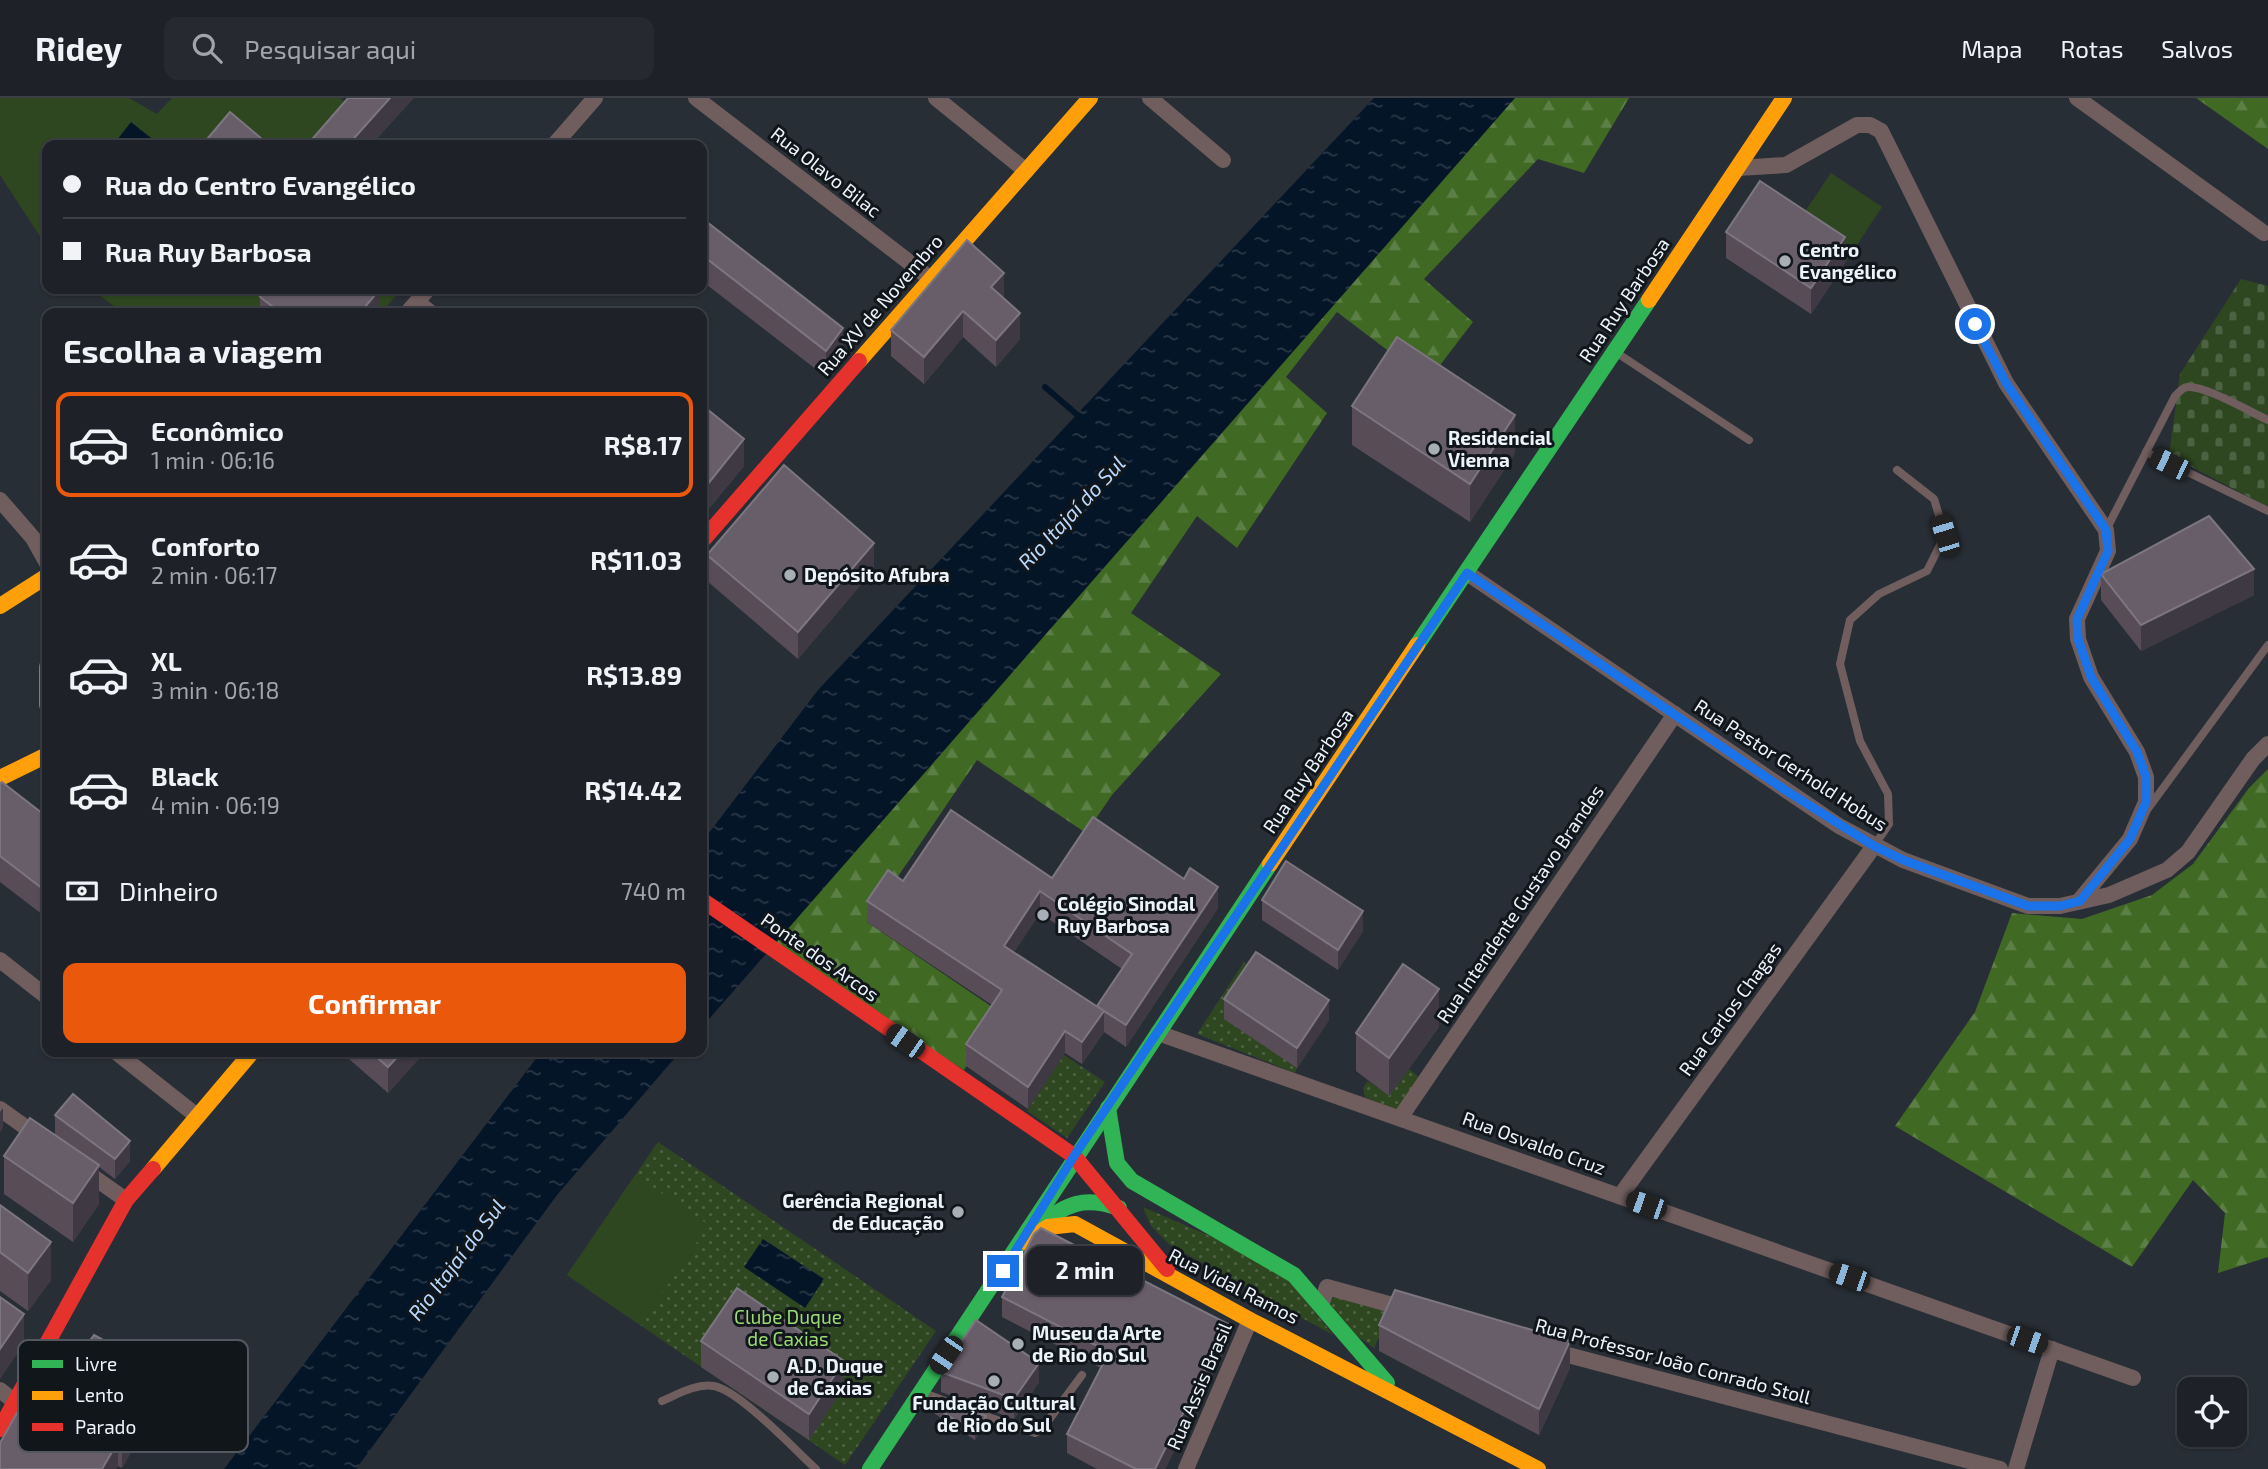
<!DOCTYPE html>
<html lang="pt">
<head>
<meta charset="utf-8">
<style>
  :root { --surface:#1e2228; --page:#262a30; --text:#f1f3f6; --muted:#a1a4a8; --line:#3c3f45; --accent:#ea580c }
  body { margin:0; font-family:"Exo 2",sans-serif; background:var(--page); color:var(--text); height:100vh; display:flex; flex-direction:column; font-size:26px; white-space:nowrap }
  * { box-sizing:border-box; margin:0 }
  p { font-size:23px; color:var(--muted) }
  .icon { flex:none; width:38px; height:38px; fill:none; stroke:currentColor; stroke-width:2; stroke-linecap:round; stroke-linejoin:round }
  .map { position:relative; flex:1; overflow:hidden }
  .drawer { position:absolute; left:42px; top:210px; width:665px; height:749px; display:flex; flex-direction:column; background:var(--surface); border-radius:14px; box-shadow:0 2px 5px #0004,0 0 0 2px var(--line) }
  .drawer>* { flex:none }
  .guide { position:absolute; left:42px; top:42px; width:665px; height:154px; border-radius:14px; box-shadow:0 2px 5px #0004,0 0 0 2px var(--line); display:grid; align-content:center; height:154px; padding:0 21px; background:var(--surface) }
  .controls { position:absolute; left:2177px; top:1279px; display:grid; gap:14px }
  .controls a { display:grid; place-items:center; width:70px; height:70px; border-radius:14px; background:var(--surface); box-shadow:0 2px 5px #0004,0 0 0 2px var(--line); font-size:35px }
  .end { position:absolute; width:32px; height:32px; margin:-16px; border:9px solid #1a73e8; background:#fff; box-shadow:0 0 0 4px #fff }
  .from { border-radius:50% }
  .bubble { position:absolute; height:49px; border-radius:14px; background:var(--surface); box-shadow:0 2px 5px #0004,0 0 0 2px var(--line); font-size:23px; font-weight:700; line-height:49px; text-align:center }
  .car { position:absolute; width:21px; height:42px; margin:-21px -10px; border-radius:9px; box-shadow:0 0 5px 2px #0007; background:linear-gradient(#222 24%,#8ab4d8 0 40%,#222 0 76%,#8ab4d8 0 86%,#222 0) }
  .guide b { display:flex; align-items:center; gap:24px; height:66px; font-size:26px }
  .guide b+b { border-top:2px solid var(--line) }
  .guide i { width:18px; height:18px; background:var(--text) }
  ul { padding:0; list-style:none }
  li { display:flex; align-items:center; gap:21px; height:105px; margin:0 14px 10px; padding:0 7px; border:4px solid transparent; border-radius:14px }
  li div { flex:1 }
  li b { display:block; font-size:26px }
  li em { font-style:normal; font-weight:700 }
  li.current { border-color:var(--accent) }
  li>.icon { width:63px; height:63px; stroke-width:1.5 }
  h2 { padding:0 21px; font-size:32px; line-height:84px }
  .pay { display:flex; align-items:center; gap:18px; height:77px; padding:0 21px; font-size:26px }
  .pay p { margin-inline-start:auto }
  .button { display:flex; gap:14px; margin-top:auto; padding:14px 21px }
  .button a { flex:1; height:80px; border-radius:14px; background:var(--accent); color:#fff; font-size:28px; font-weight:700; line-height:80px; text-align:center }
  header { display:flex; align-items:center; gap:42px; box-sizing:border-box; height:98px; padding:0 35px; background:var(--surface); border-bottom:2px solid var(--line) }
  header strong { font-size:33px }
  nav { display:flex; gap:38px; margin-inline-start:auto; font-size:24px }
  .search { width:490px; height:63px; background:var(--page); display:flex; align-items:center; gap:18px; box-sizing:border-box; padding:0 24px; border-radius:14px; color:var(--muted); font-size:26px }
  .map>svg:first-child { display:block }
  .grass { fill:url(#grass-dots) }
  .forest { fill:url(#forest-firs) }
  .cemetery { fill:url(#cemetery-stones) }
  .garden { fill:#2f4721 }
  .water { fill:url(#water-ripples) }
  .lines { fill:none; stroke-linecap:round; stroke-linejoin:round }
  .stream { stroke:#051528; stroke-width:6 }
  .lane { stroke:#6f5e5d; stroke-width:8 }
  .street { stroke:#6f5e5d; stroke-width:16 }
  .fast { stroke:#30b455; stroke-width:16 }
  .slow { stroke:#ff9f0a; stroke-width:16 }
  .jam { stroke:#e5322d; stroke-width:16 }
  .wall { fill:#584d57; fill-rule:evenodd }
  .shaded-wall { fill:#3e3942 }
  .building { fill:#685e69; stroke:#7c7680; stroke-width:2; fill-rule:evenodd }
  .route { stroke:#1a73e8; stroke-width:9 }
  .poi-dot { fill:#a7aeb6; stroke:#11161b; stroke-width:2.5 }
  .labels { text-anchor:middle; stroke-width:6; stroke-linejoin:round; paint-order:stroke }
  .street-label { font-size:19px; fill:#ebf3fb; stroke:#11161b }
  .poi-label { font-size:19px; font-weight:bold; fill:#ebf3fb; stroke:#11161b; text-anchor:start }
  .park-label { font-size:19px; fill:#9ada71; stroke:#11161b }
  .water-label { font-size:21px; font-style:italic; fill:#bad9fe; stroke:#11161b }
  .key { fill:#11161b; stroke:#52585e; stroke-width:2 }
  .key-label { font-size:19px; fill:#ebf3fb }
</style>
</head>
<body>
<header>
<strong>Ridey</strong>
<div class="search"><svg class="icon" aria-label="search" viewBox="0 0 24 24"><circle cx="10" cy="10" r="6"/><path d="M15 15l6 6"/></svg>Pesquisar aqui</div>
<nav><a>Mapa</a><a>Rotas</a><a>Salvos</a></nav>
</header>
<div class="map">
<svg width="2268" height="1371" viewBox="0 0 2268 1371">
  <defs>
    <pattern id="grass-dots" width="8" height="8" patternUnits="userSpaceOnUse" patternTransform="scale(1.75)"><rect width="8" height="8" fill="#2f4721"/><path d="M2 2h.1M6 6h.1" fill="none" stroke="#4d6242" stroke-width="1.8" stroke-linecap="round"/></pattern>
    <pattern id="forest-firs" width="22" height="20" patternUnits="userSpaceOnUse" patternTransform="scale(1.75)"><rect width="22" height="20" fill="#406924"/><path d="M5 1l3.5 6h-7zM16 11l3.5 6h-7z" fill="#5c7f45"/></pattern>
    <pattern id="cemetery-stones" width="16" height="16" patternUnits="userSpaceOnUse" patternTransform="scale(1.75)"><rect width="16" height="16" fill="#2f4721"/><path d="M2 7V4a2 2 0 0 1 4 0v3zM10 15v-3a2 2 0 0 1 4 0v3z" fill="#4d6242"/></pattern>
    <pattern id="water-ripples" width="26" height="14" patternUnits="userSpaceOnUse" patternTransform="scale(1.75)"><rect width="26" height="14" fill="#051528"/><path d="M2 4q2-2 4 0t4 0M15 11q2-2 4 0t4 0" fill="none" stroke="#2a3848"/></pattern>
  </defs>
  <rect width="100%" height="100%" fill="#282e35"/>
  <g class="grass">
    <path d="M1244,864L1256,873L1297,970L1295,975L1197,936Z"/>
    <path d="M1064,957L1105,984L1067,1040L1027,1013Z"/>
    <path d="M1409,971L1420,980L1397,1012L1365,999L1363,990L1368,983L1389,998Z"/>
    <path d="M658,1044L936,1233L845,1367L567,1177Z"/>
    <path d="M1143,1109L1240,1151L1288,1180L1333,1237L1170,1147L1151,1128Z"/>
    <path d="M1339,1197L1391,1214L1374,1250L1357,1238L1330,1207L1332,1200Z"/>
  </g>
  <g class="forest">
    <path d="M1503,0H1629L1584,75L1538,61L1424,181L1473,224L1428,283L1337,214L1286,279L1327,315L1237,450L1197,418L1131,515L1221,576L1112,697L1086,735L977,662L867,824L1001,915L964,972L770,849L921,679Z"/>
    <path d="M2196,0H2268V51Z"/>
    <path d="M2268,671V1159L2218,1175L2225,1115L2193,1082L2132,1169L1895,1028L1975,914L2012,815L2082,821L2152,797L2193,766L2249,690Z"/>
  </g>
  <path class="cemetery" d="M2241,181L2268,188V409L2169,357L2180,276Z"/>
  <g class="garden">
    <path d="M0,0H129L157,16L172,0H340L357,15L413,1L371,47H47V149L0,77Z"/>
    <path d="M1831,75L1882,109L1845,165L1793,131Z"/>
    <path d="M91,191H402L381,215H123Z"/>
    <path d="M635,1077L709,1127L640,1227L567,1177Z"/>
  </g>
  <g class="water">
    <path d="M1374,0H1515L702,929V744L818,592Z"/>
    <path d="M131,24L160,47H113Z"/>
    <path d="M541,954H680L557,1097L356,1371H224Z"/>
    <path d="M763,1141L824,1181L805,1210L744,1169Z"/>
  </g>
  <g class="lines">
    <path class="stream" d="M1045,289L1081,320"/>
    <g class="lane">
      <path d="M1617,255L1749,342"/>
      <path d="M2146,354L2268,413"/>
      <path d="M2106,432L2175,298C2177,296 2182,291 2184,290C2198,283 2252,315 2268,322"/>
      <path d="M2147,712L2268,547"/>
      <path d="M1874,748L1889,726L1888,696L1860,643L1840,566L1850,522L1879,496L1927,473L1945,437L1934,401L1897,372"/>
      <path d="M924,1295L961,1309"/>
      <path d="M662,1303C678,1296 697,1285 714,1288C740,1293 795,1352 816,1371"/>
      <path d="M977,1315L1035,1335L1042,1331L1082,1277"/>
    </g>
    <g class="street">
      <path d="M696,0L931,181"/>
      <path d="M936,0L1026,73"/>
      <path d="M1150,0L1223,62"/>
      <path d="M2077,0L2264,135"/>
      <path d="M554,47L595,0"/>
      <path d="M1738,70L1786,67L1857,27H1870L1881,33L2006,285L2106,432L2108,453L2077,521L2078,541L2091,579L2137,654L2146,679V704L2130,741L2079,803"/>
      <path d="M417,204L431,215"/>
      <path d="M407,215L428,191"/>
      <path d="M0,402L33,440L47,465"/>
      <path d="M1467,475L1839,728L1903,762L2028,808H2060L2109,797L2167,772L2188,754L2253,661L2268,646"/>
      <path d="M0,862L47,899"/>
      <path d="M1158,935L2133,1280"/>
      <path d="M116,954L197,1018"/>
      <path d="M0,1011L42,1041"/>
      <path d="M1400,1020L1675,616"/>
      <path d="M82,1071L126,1102"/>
      <path d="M1620,1098L1874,748"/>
      <path d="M1321,1208L1327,1189L1407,1211"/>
      <path d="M1549,1252L2000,1371"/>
      <path d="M0,1292L15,1304"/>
      <path d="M1186,1371L1250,1222"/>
      <path d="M2016,1371L2052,1251"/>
    </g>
    <g class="fast">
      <path d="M1417,547L1649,202"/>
      <path d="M47,569V607"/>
      <path d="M1108,1010L1117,1065L1132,1083L1294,1177L1387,1285"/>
      <path d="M1039,1129C1065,1105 1085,1098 1119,1110"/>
      <path d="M870,1371L1270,766"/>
    </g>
    <g class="slow">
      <path d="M1649,202L1784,0"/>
      <path d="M859,263L1090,0"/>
      <path d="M0,508L47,478"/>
      <path d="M0,680L47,657"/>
      <path d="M1270,766L1417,547"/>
      <path d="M153,1071L252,954"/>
      <path d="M1025,1144L1048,1129L1075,1126L1250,1222L1538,1371"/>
    </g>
    <g class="jam">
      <path d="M702,443L859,263"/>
      <path d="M702,802L1074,1058"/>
      <path d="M1074,1058L1167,1171"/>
      <path d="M0,1331L126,1102L153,1071"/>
    </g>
  </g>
  <g class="wall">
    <path d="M702,130L843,256L826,279L702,183Z"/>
    <path d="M1726,134L1845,165L1811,216L1726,160Z"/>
    <path d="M260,199L380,215H260Z"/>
    <path d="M1004,200L1020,241L996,269L963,239L924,286L891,258V232Z"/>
    <path d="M702,307L744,368L707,413L703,410L702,412Z"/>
    <path d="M1352,308L1515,355L1470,424L1352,347Z"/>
    <path d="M707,457L874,471L798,561L707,483Z"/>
    <path d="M2101,476L2254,497L2141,553L2101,502Z"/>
    <path d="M0,685L47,719V820L0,784Z"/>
    <path d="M1052,780L1218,810L1126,949L1104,934L1082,966L1065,955L1028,1011L966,968V946L992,907L867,824V803L903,783ZM1040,815L1122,871L1097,908L1014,854Z"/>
    <path d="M1262,802L1363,833L1338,872L1262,822Z"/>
    <path d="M1224,901L1329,922L1297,970L1224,921Z"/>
    <path d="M1439,929L1389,998L1356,973V935Z"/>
    <path d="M341,954H425L388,995Z"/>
    <path d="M55,1017L130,1063L115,1081L99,1069V1106L73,1144L4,1096V1058L55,1037Z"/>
    <path d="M0,1107L51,1182L28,1213L0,1193Z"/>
    <path d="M1002,1199L1228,1246L1165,1371H1097L1067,1355V1336L1101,1270L1002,1219Z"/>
    <path d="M1379,1227L1570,1270L1539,1337L1379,1253Z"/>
    <path d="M701,1243L844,1289L809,1342L701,1269Z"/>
    <path d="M78,1259L179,1307L157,1347L140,1338L122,1370L118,1368L116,1371H0Z"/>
    <path d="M941,1274L1039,1284L1014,1321L941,1294Z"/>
    <path d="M929,1305L986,1324L975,1342L929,1312Z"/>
  </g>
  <g class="shaded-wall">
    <path d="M390,0H413V1L371,47H348Z"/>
    <path d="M1845,139V165L1811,216V190Z"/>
    <path d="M1004,175V201L991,189Z"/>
    <path d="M380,191V215H360Z"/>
    <path d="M963,213V239L924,286V259Z"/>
    <path d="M1020,215V241L996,269V242Z"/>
    <path d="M843,230V256L826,279V253Z"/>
    <path d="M1515,317V355L1470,424V386Z"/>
    <path d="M744,341V368L707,413V387Z"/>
    <path d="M703,384V410L702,412V386Z"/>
    <path d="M874,445V471L798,561V534Z"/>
    <path d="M2254,471V497L2141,553V527Z"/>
    <path d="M1218,789V810L1126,949V927Z"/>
    <path d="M1040,793V815L1004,869V848Z"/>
    <path d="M1363,813V833L1338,872V852Z"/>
    <path d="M1439,891V929L1389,998V960Z"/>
    <path d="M1329,902V922L1297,970V950Z"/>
    <path d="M1104,913V934L1082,966V944Z"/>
    <path d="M1065,933V955L1028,1011V989Z"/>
    <path d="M402,954H425L388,995V969Z"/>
    <path d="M3,1010V1030L0,1034V1014Z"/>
    <path d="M130,1043V1063L115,1081V1061Z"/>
    <path d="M99,1067V1106L73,1144V1105Z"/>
    <path d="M51,1144V1182L28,1213V1175Z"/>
    <path d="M24,1216V1246L0,1281V1251Z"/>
    <path d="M1228,1226V1246L1165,1371H1155Z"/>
    <path d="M1570,1243V1270L1539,1337V1311Z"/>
    <path d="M844,1263V1289L809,1342V1316Z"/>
    <path d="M1039,1265V1284L1014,1321V1301Z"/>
    <path d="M179,1284V1307L157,1347V1323Z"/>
    <path d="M140,1314V1338L122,1370V1346Z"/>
    <path d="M986,1318V1324L975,1342V1335Z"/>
    <path d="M118,1344V1368L116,1371H102Z"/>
  </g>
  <g class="building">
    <path d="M348,0H390L348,47H307Z"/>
    <path d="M230,14L269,47H205L203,46Z"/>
    <path d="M1760,83L1845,139L1811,190L1726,134Z"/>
    <path d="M707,124L843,230L826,253L702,157V130Z"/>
    <path d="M967,142L1004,175L991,189L1020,215L996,242L963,213L924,259L891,232Z"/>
    <path d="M268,191H380L360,215H281L260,199Z"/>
    <path d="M1397,239L1515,317L1470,386L1352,308Z"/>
    <path d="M702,307L744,341L707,387L703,384L702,386Z"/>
    <path d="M784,367L874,445L798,534L707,457Z"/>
    <path d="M2209,418L2254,471L2141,527L2101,476Z"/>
    <path d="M2,684L47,719V794L0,758V685Z"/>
    <path d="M951,712L1052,780L1093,719L1184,781L1190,770L1218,789L1126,927L1104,913L1082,944L1065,933L1028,989L966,946L1002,892L867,803L888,772L903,783ZM1040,793L1132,856L1097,908L1104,913L1004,848Z"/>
    <path d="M1286,763L1363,813L1338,852L1262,802Z"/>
    <path d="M1256,854L1329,902L1297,950L1224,901Z"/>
    <path d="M1403,866L1439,891L1389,960L1356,935Z"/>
    <path d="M371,954H402L388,969Z"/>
    <path d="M73,996L130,1043L115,1061L55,1017Z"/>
    <path d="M30,1020L99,1067L73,1105L4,1058Z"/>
    <path d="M0,1107L51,1144L28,1175L0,1154Z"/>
    <path d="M1041,1130L1228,1226L1155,1371H1136L1067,1336L1109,1254L1002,1199L1034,1136Z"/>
    <path d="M737,1190L844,1263L809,1316L701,1243Z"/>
    <path d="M1395,1192L1570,1243L1539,1311L1379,1227Z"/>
    <path d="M0,1199L24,1216L0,1251Z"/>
    <path d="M976,1222L1039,1265L1014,1301L941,1274Z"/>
    <path d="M94,1237L179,1284L157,1323L140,1314L122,1346L118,1344L102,1371H0V1345L57,1244L78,1259Z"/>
    <path d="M934,1299L986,1318L975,1335L929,1305Z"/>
  </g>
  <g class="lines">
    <path class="route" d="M1003,1173L1074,1058L1467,475L1785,692L1874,748L1903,762L2028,808H2060L2080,803L2130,741L2146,704V679L2137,654L2091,579L2078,541L2077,521L2108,453L2106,432L2006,285L1975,226"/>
  </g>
  <g class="poi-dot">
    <circle cx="1785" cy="163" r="7"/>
    <circle cx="1434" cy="351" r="7"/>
    <circle cx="790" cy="477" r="7"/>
    <circle cx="1043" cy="817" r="7"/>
    <circle cx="958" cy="1114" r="7"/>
    <circle cx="1018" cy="1246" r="7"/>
    <circle cx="773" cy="1279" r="7"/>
    <circle cx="994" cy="1283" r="7"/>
  </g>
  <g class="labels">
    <g class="street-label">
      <text transform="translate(826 74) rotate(38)" y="7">Rua Olavo Bilac</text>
      <text transform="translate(1624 202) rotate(-56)" y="7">Rua Ruy Barbosa</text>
      <text transform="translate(880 207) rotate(-49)" y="7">Rua XV de Novembro</text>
      <text transform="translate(1791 667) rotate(33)" y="7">Rua Pastor Gerhold Hobus</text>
      <text transform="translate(1308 673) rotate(-56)" y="7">Rua Ruy Barbosa</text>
      <text transform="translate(1520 806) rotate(-56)" y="7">Rua Intendente Gustavo Brandes</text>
      <text transform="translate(820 859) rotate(35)" y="7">Ponte dos Arcos</text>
      <text transform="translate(1730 911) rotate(-54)" y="7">Rua Carlos Chagas</text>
      <text transform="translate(1534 1045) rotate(20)" y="7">Rua Osvaldo Cruz</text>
      <text transform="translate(1234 1188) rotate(27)" y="7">Rua Vidal Ramos</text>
      <text transform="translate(1673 1263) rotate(15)" y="7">Rua Professor João Conrado Stoll</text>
      <text transform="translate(1199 1288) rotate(-67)" y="7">Rua Assis Brasil</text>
    </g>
    <g class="poi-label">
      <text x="1799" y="159">Centro<tspan x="1799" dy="22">Evangélico</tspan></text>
      <text x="1448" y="347">Residencial<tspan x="1448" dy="22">Vienna</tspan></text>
      <text x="804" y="484">Depósito Afubra</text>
      <text x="1057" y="813">Colégio Sinodal<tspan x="1057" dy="22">Ruy Barbosa</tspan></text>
      <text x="944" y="1110" text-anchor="end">Gerência Regional<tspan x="944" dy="22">de Educação</tspan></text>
      <text x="1032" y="1242">Museu da Arte<tspan x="1032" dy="22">de Rio do Sul</tspan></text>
      <text x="787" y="1275">A.D. Duque<tspan x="787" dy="22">de Caxias</tspan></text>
      <text x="994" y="1312" text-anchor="middle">Fundação Cultural<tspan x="994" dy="22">de Rio do Sul</tspan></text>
    </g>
    <g class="park-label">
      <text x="788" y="1226">Clube Duque<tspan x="788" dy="22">de Caxias</tspan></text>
    </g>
    <g class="water-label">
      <text transform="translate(1072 415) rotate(-47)" y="7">Rio Itajaí do Sul</text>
      <text transform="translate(457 1162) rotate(-53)" y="7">Rio Itajaí do Sul</text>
    </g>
  </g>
  <rect x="18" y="1242" width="230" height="112" rx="10" class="key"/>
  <rect x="32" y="1262" width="31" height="8" fill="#30b455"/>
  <rect x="32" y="1293" width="31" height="9" fill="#ff9f0a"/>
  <rect x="32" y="1325" width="31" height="8" fill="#e5322d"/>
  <g class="key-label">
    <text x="75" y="1273">Livre</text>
    <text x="75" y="1304">Lento</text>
    <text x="75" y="1336">Parado</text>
  </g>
</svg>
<div class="controls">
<a><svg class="icon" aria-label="locate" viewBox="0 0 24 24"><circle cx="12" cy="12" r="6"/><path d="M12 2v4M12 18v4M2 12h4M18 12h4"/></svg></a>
</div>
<i class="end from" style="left:1975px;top:226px"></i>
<i class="end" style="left:1003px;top:1173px"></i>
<div class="bubble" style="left:1027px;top:1148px;width:116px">2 min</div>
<i class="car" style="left:2170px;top:366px;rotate:296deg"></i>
<i class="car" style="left:1945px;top:437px;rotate:343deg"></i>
<i class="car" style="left:905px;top:943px;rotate:305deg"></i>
<i class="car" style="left:1646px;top:1107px;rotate:289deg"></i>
<i class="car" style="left:1849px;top:1179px;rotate:289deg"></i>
<i class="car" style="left:2027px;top:1242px;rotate:109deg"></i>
<i class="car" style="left:946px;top:1257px;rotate:214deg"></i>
<div class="guide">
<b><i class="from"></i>Rua do Centro Evangélico</b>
<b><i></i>Rua Ruy Barbosa</b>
</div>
<section class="drawer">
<h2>Escolha a viagem</h2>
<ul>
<li class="current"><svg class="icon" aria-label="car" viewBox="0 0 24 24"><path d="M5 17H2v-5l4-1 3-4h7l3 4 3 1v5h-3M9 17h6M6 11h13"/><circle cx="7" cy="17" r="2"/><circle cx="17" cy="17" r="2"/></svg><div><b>Econômico</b><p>1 min · 06:16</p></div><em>R$8.17</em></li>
<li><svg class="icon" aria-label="car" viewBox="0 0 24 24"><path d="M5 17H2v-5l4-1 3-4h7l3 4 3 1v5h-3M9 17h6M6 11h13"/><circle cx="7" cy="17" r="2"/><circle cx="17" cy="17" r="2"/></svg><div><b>Conforto</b><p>2 min · 06:17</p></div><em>R$11.03</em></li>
<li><svg class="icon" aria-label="car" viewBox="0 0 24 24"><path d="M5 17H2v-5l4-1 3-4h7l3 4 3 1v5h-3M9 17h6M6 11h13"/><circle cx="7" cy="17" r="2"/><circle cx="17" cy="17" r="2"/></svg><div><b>XL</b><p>3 min · 06:18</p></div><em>R$13.89</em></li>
<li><svg class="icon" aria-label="car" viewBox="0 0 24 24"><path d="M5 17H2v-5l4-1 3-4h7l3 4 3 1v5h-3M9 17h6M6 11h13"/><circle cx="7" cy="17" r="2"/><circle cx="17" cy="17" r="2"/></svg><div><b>Black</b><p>4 min · 06:19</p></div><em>R$14.42</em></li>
</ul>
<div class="pay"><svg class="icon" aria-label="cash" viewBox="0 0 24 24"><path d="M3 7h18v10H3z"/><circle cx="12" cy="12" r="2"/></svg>Dinheiro<p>740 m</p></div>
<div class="button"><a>Confirmar</a></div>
</section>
</div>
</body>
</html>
